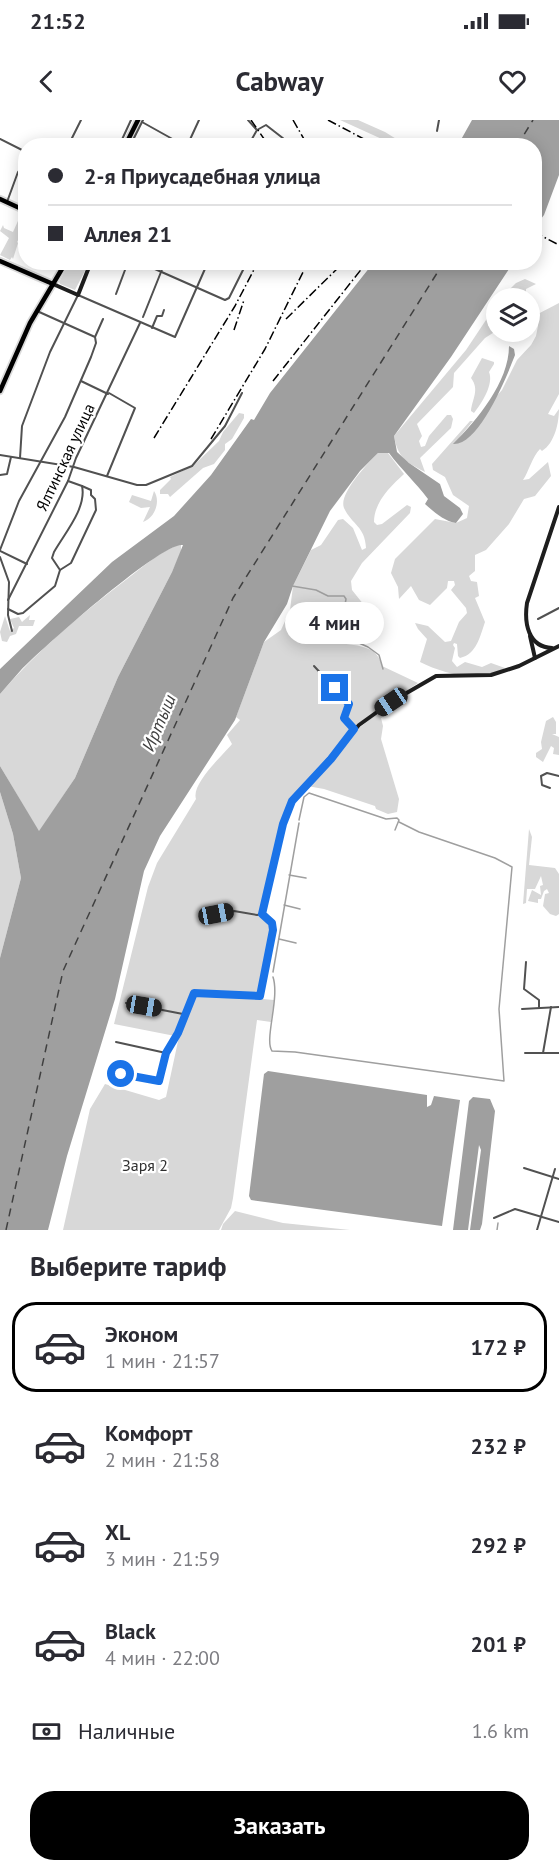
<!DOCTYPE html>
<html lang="ru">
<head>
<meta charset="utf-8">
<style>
  :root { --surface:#fff; --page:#f2f2f3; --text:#2b2b33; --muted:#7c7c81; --line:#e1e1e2; --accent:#000 }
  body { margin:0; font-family:"PT Sans",sans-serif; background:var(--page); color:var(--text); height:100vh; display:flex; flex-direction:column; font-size:22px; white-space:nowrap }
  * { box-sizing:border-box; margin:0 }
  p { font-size:20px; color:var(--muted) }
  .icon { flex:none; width:33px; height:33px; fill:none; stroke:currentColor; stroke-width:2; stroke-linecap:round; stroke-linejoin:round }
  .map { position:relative; height:1110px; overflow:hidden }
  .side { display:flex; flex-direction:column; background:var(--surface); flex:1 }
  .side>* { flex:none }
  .top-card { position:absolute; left:18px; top:18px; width:524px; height:132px; border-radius:24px; box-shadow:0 3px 15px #0003; display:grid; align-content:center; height:132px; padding:0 30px; background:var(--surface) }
  .fabs { position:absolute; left:486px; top:168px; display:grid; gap:12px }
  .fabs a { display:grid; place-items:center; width:54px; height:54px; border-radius:50%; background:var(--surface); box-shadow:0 3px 15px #0003; font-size:30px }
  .end { position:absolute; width:27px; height:27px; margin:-14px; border:8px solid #1a73e8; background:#fff; box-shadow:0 0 0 3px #fff }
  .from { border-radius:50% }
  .bubble { position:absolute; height:42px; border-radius:21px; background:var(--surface); box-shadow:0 3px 15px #0003; font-size:20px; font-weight:700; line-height:42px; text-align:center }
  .car { position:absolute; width:18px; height:36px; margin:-18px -9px; border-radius:8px; box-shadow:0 0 4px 2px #0007; background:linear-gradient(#222 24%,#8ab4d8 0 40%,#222 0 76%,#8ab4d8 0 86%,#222 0) }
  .top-card b { display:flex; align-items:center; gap:21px; height:57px; font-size:22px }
  .top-card b+b { border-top:2px solid var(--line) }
  .top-card i { width:15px; height:15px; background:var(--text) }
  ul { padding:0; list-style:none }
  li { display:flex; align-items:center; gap:18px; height:90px; margin:0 12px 9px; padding:0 18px; border:3px solid transparent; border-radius:24px }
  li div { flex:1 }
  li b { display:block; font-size:22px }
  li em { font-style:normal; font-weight:700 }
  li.current { border-color:var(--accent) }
  li>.icon { width:54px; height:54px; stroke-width:1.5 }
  h2 { padding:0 30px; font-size:27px; line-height:72px }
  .pay { display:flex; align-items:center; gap:15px; height:66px; padding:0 30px; font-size:22px }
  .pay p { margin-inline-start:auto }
  .primary-button { display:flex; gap:12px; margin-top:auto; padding:12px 30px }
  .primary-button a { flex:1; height:69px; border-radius:24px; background:var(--accent); color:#fff; font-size:24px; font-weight:700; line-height:69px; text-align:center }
  .status { display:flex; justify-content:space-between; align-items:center; height:42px; padding:0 30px; background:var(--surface); direction:ltr }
  .status svg { height:16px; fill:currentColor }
  header { display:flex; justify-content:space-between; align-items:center; height:78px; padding:0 30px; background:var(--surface); font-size:27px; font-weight:700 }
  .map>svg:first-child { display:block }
  .green { fill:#d8d8d8 }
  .water { fill:#9f9f9f }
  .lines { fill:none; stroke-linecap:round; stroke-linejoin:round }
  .stream { stroke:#9f9f9f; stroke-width:1.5 }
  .ferry { stroke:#404040; stroke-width:1.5; stroke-dasharray:8 6; stroke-linecap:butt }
  .primary-casing { stroke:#dbdbdb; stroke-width:8 }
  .street { stroke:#515151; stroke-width:2 }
  .secondary { stroke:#1e1e1e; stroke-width:4 }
  .primary { stroke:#000; stroke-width:4.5 }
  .rail { stroke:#000; stroke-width:1.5; stroke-dasharray:9 3 1.5 3; stroke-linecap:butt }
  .route { stroke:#1a73e8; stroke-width:8 }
  .labels { text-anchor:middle; stroke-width:4.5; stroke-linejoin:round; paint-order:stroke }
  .street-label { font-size:16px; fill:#000; stroke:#fff }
  .park-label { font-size:16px; fill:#2f2f2f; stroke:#fff }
  .water-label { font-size:18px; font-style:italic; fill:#404040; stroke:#fff }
</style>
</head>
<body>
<div class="status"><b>21:52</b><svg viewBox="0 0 49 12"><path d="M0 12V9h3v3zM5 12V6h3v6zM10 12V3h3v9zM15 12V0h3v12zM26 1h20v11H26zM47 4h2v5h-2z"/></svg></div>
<header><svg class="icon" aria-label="back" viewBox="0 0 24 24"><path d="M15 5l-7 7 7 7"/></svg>Cabway<svg class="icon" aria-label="heart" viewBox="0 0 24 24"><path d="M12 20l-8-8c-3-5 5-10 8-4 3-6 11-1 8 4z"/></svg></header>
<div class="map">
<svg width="559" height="1110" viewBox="0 0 559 1110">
  <rect width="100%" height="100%" fill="#fff"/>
  <g class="green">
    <path d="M340,0H358L385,12L406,25H395Z"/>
    <path d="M22,92L25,94L24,96L25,110L21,112L22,113L17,122L18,123L13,139L12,137L10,140L0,135L9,118L0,111L3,105L4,108L13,112Z"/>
    <path d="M69,143H89L75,170L60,164L59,162Z"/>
    <path d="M525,159L536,164L526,169V178H501L516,163Z"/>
    <path d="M559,183V274L548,294L554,296L559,289C559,302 555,323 542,331L540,329C532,337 529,351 523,360L529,359L548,342L551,356L535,376L524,379L509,404L486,430L475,435V451L469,456L471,461L477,462L479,476L475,478L485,502C480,516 477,534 460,538L458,536L457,524L454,523L453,525L455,528L452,541L457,547L465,542L482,547L491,543L505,548C481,564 444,554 420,542L427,519L418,509L415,503L428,506L445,522L451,521L459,502L467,493L466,488L451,470L455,465L454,461H448L447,468L430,485L419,480L411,466L399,479L398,467L391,453L395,439L435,399L456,403L467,398L469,386L453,375L445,357L433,350L432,344L470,301H473L454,324L502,270L517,240L531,225L536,216L538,206L534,196Z"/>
    <path d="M496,185V211L485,218L454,253L453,267L417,304L422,316L419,321L421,327L425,326L429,316L447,295H451L453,299L451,308L420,338L425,352C406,342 398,338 394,316L466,230Z"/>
    <path d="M482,238L494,242V244L489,252C494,264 482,283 474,293L471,291C472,279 480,270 471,258Z"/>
    <path d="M239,293L244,294V298L232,319L225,324V330L214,344L203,348L170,377L168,374H160V370L171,359L170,357L193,346L219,321L223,312Z"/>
    <path d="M378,333H388L404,354C391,366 374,382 374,402L377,405L382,404L407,385L411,387L410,393L362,443L351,461L352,470L364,485L367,499L357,513L333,521C348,527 377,521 382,546L418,563L355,606L333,635L292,677L283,702L259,797L267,799L272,806L260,873L257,875L193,872L175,916L114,904L148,767L157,743L196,679C191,664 222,636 232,624L227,615L240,600L236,597L264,522L281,510L290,490L293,466L311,430L321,425L338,400L343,399L353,408L362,430L366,428C365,406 352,405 344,388C338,374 369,342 378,333Z"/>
    <path d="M154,371C161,381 155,398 143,402L150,387L141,388L129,382L132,375L151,381Z"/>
    <path d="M181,424V432L172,452L118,557L75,658L39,712L0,646V574C37,531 81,494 127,459C143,447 161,430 181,424Z"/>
    <path d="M30,495L29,500H35L33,506H19L16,514L10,516L7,522L2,521L0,512L5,496L10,511L14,508L10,499L19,497L22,502Z"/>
    <path d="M382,590L384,596L381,598L383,606L381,619L399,679L397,692L388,694L376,689L375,686L324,669L307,666L336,636L359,608Z"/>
    <path d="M553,597L556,602V614H552L559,617V635L553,634L554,628L551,626L543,642L536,637V633L542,629L541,622L546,601Z"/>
    <path d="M0,672L13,714L21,758L0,838Z"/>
    <path d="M529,709L532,717L529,745L555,748L559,754V794L556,796L550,794L543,786L545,774L549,773L547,769L544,771L541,779H538V783L528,781L532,770L541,775L540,766L543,765L541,756L535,769H527L526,783L523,784Z"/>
    <path d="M201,874L274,880L271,902L257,900L233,1078L231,1088L219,1110H63L90,989L105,964L159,980L166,977L183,898L193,877Z"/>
    <path d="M235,1091L283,1103L350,1110H221L223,1104Z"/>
  </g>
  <g class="water">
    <path d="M472,0H559V55L544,95L534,108V26L458,25Z"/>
    <path d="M374,142L513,143L451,237L394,316L397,332L409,343L440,364L444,376L460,388L463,394L456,403C444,401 434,392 425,384L428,379C416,363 401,349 389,333H378L360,351L330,391L293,466L287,484L264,522L235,600L160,716L144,751L115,879L67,1036L48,1110H0V838L21,758L13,714L0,672V646L39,711L75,658L118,557L172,452L183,425C162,421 40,530 21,550C14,558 7,566 0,574V549L112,442L174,396L211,355L251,299L254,300L270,273Z"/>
    <path d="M509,226L514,229L515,235C507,256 479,326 453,324C477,300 509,262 509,226Z"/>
    <path d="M268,951L427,975V987L431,985L434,976L460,980L442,1106L251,1080L249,1076L264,954Z"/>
    <path d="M473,977L490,979L495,991L482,1104L480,1110H470L481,1030L479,1025L468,1110H453L469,981Z"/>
  </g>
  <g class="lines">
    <g class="stream">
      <path d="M292,466L316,470L328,476H344L346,479L342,502L335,511L334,521L350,519L368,527L379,535L383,549"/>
      <path d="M299,700L304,677L309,673L386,699L397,698L399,700L395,710"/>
      <path d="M289,755L306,758"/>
      <path d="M284,785L300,789"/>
      <path d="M279,819L296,823"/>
      <path d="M273,852L299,703"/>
      <path d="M273,857C280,878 264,920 272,931L295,932L504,961L499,889L512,747L495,738L419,712L399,702"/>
      <path d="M497,1110L498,1103"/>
    </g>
    <g class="ferry">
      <path d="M517,26L533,0"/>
      <path d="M6,1110L63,851L233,478L444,142"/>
    </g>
    <defs>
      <g id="primary">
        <path d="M125,26L138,0"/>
        <path d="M0,79L26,91"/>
        <path d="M0,141L53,164"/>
        <path d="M0,271L30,203L66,142"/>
      </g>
    </defs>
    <use href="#primary" class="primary-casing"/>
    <g class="street">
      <path d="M248,0L256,9"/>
      <path d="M142,2L185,26"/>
      <path d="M437,11L439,0"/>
      <path d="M0,19L26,32"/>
      <path d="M68,26L81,0"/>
      <path d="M119,26L131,0"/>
      <path d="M130,26L143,0"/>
      <path d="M187,26L199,0"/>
      <path d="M248,26L257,10L266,5L284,19L298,26"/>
      <path d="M7,82L18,52L26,42"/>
      <path d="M139,142L225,180L229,178L247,142"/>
      <path d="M116,174L128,142"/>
      <path d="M37,191L95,217"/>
      <path d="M143,197L165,142"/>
      <path d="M152,208L157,196H162L164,190"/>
      <path d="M81,261L108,274"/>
      <path d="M0,335L74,347L137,365H146L192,346L225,306L242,273"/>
      <path d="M20,338L22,306L50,232L78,175L175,217L208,142"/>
      <path d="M0,355L7,354L11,337"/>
      <path d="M107,356L135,288L109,273"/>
      <path d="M0,430L19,381L65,297L91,237L96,223L95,217L103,199"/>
      <path d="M0,431L27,444"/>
      <path d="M0,437L9,462L8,495L12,511"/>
      <path d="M60,450L71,443L96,390L95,379L91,375V370L82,366"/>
      <path d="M8,480L68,361L76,338L140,203"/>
      <path d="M8,489L18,494L23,493L55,466L60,450L52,438L54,432C64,414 87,388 82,366L68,361"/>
      <path d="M538,499L559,488"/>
      <path d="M314,546L349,584L344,598L354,609"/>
      <path d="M550,668L542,665L541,656L547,653L559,656"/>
      <path d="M213,794L234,791L257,795L262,794"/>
      <path d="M526,842L524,869L539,880V887"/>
      <path d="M126,883L183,894L192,874L195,872L260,875"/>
      <path d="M522,889L559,887"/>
      <path d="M116,922L166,933"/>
      <path d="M525,933H559"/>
      <path d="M543,933L551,887"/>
      <path d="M109,951L159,961L166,933L178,913L183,894"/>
      <path d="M524,1048L559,1059"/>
      <path d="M494,1098L515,1089L559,1102"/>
      <path d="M537,1110L555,1049"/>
    </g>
    <g class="secondary">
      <path d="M53,164L78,175L91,142"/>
      <path d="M530,516L535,538"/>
      <path d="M552,528C528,527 524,503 527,483L559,387"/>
      <path d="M260,875L273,810L272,803L262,794L283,704L292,681L359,605L391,582L436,556L491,555L519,546L559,526"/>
    </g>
    <use href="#primary" class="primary"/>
    <g class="rail">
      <path d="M251,0L269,26"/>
      <path d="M293,0L308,26"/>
      <path d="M328,0L377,26"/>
      <path d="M534,112L559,125"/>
      <path d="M286,199L344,142"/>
      <path d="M234,210L244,180"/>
      <path d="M273,261L367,142"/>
      <path d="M154,318L235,186L258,142"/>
      <path d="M211,319L265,229L308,142"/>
    </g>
  </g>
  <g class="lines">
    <path class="route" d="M121,954L159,961L166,933L178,913L194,873L260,876L273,810L272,803L262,794L283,704L292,681L331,639L354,609L344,598L349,584L335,568"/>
  </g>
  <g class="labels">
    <g class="street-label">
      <text transform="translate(65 337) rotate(-65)" y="6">Ялтинская улица</text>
    </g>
    <g class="park-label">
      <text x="145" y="1051">Заря 2</text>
    </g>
    <g class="water-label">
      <text transform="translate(159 603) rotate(-67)" y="6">Иртыш</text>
    </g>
  </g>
</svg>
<div class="fabs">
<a><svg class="icon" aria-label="layers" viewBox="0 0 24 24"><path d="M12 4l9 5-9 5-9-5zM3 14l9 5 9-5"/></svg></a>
</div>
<i class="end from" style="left:121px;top:954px"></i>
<i class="end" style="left:335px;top:568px"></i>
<div class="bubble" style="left:285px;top:482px;width:99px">4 мин</div>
<i class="car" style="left:391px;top:582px;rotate:236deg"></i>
<i class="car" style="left:216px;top:794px;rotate:79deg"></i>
<i class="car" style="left:144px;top:886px;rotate:100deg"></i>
<div class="top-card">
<b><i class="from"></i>2-я Приусадебная улица</b>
<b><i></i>Аллея 21</b>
</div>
</div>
<section class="side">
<h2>Выберите тариф</h2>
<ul>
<li class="current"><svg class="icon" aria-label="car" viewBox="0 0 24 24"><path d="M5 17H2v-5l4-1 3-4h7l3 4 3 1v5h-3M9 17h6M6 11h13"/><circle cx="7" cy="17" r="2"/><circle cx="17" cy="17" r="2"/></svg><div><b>Эконом</b><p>1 мин · 21:57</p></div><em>172 ₽</em></li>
<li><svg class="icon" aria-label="car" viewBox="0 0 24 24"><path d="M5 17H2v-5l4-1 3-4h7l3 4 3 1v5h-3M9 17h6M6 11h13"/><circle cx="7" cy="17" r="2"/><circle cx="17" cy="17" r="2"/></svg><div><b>Комфорт</b><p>2 мин · 21:58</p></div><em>232 ₽</em></li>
<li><svg class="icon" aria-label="car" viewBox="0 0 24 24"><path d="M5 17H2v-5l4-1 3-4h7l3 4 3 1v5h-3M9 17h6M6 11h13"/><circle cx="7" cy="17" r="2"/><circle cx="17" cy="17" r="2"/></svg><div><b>XL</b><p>3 мин · 21:59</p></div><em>292 ₽</em></li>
<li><svg class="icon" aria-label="car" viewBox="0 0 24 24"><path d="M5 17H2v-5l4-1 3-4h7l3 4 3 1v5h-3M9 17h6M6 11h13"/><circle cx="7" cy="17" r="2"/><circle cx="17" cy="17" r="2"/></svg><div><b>Black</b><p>4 мин · 22:00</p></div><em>201 ₽</em></li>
</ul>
<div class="pay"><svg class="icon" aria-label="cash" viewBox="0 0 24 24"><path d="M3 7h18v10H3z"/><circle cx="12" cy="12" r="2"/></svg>Наличные<p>1.6 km</p></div>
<div class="primary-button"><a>Заказать</a></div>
</section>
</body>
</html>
